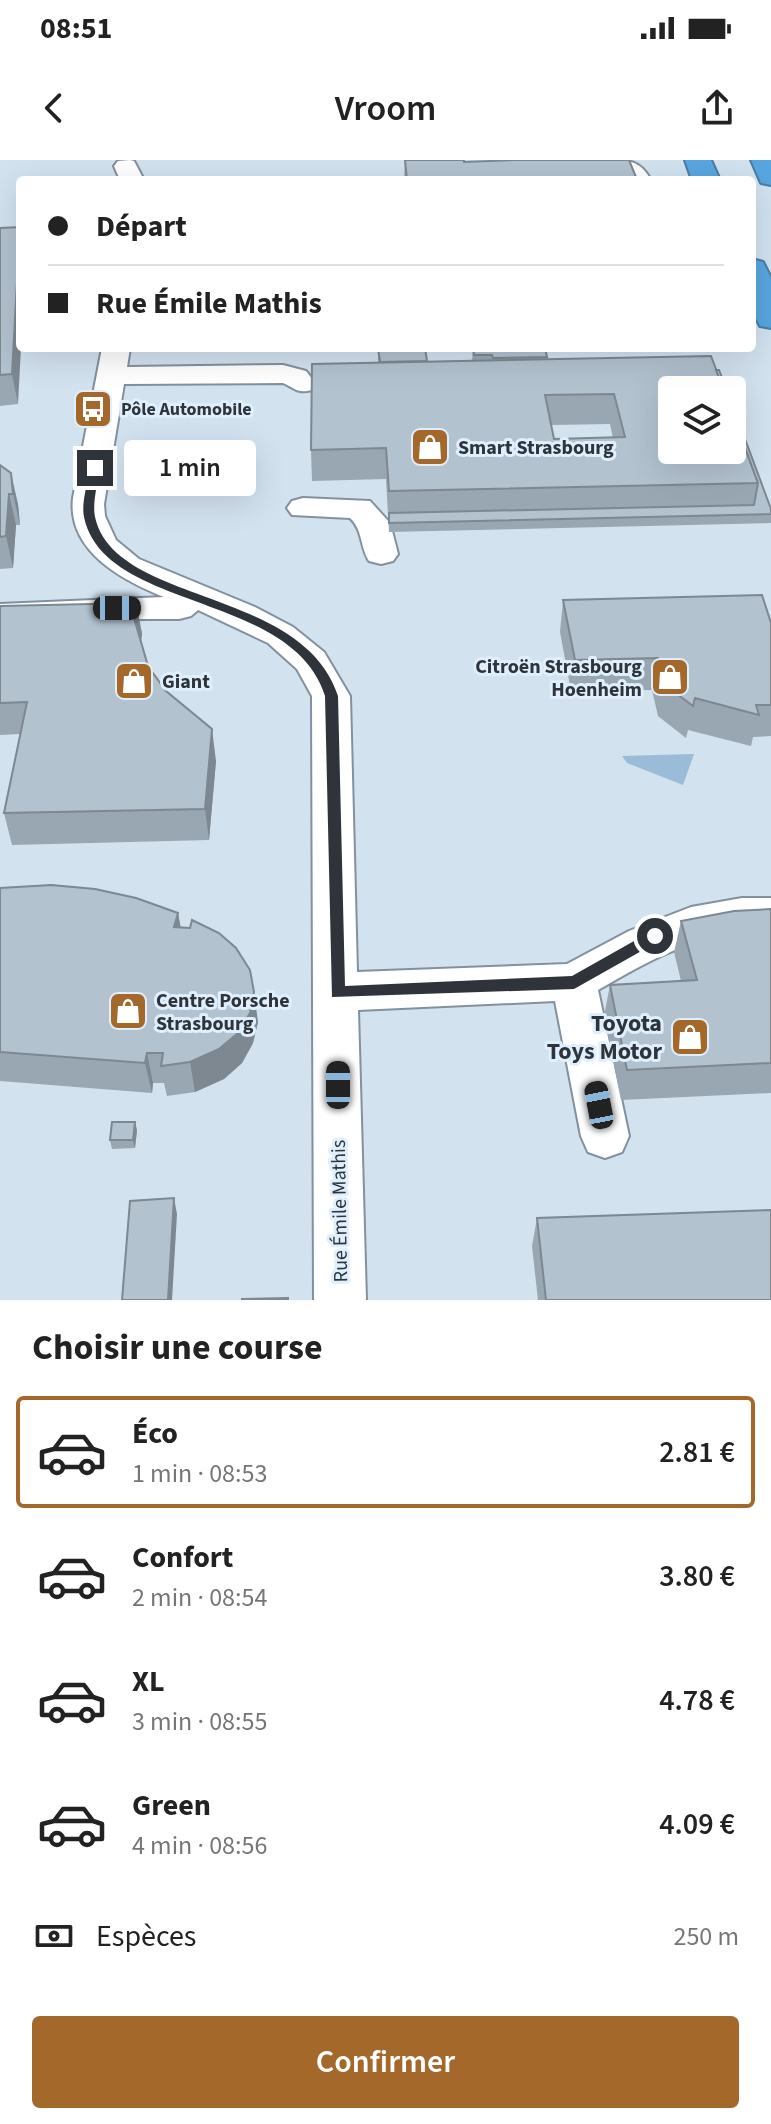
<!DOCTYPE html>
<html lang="fr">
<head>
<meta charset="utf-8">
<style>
  :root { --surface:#fff; --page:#f2f2f2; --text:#222; --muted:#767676; --line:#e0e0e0; --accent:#a4682b }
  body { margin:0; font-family:"Source Sans 3",sans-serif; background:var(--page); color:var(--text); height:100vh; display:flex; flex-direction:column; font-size:30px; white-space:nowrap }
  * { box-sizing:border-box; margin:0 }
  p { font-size:26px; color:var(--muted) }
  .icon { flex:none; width:44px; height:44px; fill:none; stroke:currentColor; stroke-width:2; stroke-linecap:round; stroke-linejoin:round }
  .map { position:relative; height:1140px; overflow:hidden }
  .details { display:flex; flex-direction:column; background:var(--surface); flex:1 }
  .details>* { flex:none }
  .top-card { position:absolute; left:16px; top:16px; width:740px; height:176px; border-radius:8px; box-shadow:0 8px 32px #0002; display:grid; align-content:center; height:176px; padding:0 32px; background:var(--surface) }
  .tools { position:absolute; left:658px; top:216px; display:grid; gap:16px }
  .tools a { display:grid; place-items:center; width:88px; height:88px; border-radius:8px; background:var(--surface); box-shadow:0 8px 32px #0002; font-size:40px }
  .end { position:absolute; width:36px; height:36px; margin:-18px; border:10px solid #2e3439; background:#fff; box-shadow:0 0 0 4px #fff }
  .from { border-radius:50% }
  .bubble { position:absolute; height:56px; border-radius:8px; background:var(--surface); box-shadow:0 8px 32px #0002; font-size:26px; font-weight:600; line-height:56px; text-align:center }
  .car { position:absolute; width:24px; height:48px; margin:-24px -12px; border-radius:10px; box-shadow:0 0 6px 2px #0007; background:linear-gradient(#222 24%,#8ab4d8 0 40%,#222 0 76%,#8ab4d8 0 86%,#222 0) }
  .top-card b { display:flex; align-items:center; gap:28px; height:76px; font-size:30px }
  .top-card b+b { border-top:2px solid var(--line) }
  .top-card i { width:20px; height:20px; background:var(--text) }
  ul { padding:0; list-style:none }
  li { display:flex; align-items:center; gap:24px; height:112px; margin:0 16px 12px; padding:0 16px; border:4px solid transparent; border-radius:8px }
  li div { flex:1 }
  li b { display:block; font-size:30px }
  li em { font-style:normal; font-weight:600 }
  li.selected { border-color:var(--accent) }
  li>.icon { width:72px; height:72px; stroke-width:1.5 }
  h2 { padding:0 32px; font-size:36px; line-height:96px }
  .pay { display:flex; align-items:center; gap:20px; height:88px; padding:0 32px; font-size:30px }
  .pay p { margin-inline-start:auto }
  .primary-button { display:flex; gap:16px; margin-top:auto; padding:16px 32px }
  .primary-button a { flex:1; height:92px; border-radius:8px; background:var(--accent); color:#fff; font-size:32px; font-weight:600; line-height:92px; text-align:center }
  .status { display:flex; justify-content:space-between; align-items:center; height:56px; padding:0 40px; background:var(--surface); direction:ltr }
  .status svg { height:22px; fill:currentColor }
  header { display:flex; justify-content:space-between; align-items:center; height:104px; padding:0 32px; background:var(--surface); font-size:36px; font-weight:600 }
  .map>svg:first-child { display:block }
  .green { fill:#9abcd8 }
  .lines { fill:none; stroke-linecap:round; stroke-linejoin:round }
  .minor-casing { stroke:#82919d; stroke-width:4 }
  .highway-casing { stroke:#497ea6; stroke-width:4 }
  .minor { fill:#fff; fill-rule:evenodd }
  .highway { fill:#58a6e0; fill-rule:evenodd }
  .wall { fill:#99a7b2; fill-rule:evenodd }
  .shaded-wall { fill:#7d8891 }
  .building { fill:#b2c2cf; stroke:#7d8891; stroke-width:2; fill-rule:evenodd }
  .route { fill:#2e3439 }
  .labels { text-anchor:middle; stroke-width:6; stroke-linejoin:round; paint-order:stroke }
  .far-poi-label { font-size:18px; font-weight:bold; fill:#2e3439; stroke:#dfeffd; text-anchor:start }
  .poi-label { font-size:20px; font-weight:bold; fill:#2e3439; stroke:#dfeffd; text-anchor:start }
  .street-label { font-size:20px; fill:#2e3439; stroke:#dfeffd }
  .near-poi-label { font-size:24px; font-weight:bold; fill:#2e3439; stroke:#dfeffd; text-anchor:end }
</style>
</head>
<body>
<div class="status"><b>08:51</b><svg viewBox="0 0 49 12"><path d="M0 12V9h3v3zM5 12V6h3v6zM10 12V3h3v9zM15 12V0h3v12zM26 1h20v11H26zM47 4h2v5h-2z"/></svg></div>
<header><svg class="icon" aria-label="back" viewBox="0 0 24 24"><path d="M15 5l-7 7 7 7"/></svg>Vroom<svg class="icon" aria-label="share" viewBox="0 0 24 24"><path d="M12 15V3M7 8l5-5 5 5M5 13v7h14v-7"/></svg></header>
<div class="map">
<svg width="771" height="1140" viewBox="0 0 771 1140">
  <rect width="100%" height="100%" fill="#d2e2ef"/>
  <path class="green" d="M694,594L683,625L627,603L622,596Z"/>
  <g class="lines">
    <defs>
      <g id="minor">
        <path d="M130,0L134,1L144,20H120L114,6L118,1Z"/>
        <path d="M604,0C629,0 640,0 651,20H627L624,12Z"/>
        <path d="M102,188H130L127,207L283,205L306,211L316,224L312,230C297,234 295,228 283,223L124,224L104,344L105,356L116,380L139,399L255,447L293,467L324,492L350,536L357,812L567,804L629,771L691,747L742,738H771V772C698,773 660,794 598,830L629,976L622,992L605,998L588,992L581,976L555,841L358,850L366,1140H314L312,536L297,509L268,483L198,450L191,456L179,459H117L0,466V444L164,437C122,420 67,391 73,338Z"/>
        <path d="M303,338L370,341L390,363L398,394L393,401L381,404L369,401C360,387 363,370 350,358L292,355L287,348L292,341Z"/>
      </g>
      <g id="highway">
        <path d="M685,0H711L720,20H692Z"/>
        <path d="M751,0H771V25L761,23Z"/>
        <path d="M752,99L763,102L771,118V168L760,166L752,150Z"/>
      </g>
    </defs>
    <use href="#minor" class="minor-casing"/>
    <use href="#highway" class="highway-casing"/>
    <use href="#minor" class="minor"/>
    <use href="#highway" class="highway"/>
  </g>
  <g class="wall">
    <path d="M405,0L464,2L512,0H629L636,17V20H404Z"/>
    <path d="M0,68L18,244L0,246Z"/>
    <path d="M378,188L427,201H472L473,188L547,197V199L716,210L732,244L771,349V363L389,372L386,319L312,321L311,290L378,202ZM610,264L613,278L554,279L551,265Z"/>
    <path d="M0,305L18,344L20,365H16L13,408L0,409Z"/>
    <path d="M563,440L771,463V576L753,577L751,586L688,570L686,578L658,556L652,530L571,531L560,472Z"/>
    <path d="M136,443L142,474L141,480L148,506L216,601L209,680L12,685L4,653L20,574L0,575V446Z"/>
    <path d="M0,728L178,753L181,768L258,862L253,883L242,903L224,919L195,932L167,936L164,923H153L152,933L0,921Z"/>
    <path d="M771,749V933L621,940L604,856L610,825L681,821L674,792L681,761Z"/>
    <path d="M137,970L135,988L112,989L110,980Z"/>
    <path d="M537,1058L771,1140H538L532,1086Z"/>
  </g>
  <g class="shaded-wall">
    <path d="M20,79V188H21L18,244L12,214Z"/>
    <path d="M11,313L18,344L20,365L13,334Z"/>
    <path d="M9,334L16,365L13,408L6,376Z"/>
    <path d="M136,443L142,474L140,490L134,458Z"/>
    <path d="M212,569L216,601L209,680L205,649Z"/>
    <path d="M178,753L183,784L174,767Z"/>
    <path d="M254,832L258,862L253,883L242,903L224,919L195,932L190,902Z"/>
    <path d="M147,893L153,923L152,933L145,903Z"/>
    <path d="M135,962L137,970L135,988L133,980Z"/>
    <path d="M174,1038L177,1054L172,1140H168Z"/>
  </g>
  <g class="building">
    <path d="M405,0H464V2L516,0H629L636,17L407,20Z"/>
    <path d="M20,67L12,214L0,215V68Z"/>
    <path d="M378,188H425L427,201L380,202Z"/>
    <path d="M473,188H545L547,197L493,198L492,195H474Z"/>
    <path d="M711,196L724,230H672V290H732V252L758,323L389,331L386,288L311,290L312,204ZM614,234L625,277L554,279L545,235Z"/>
    <path d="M716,210H719L727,230H724Z"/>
    <path d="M732,244L771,349V354L389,363V353L754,345L758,323L732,252Z"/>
    <path d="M0,305L11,313L13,334H9L6,376L0,377Z"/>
    <path d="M762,435L771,463V545H756L759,555L695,538L693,546L664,524L658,498L575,500L563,440Z"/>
    <path d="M136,443L134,458L148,506L166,531L212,569L205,649L4,653L27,542L0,543V446Z"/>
    <path d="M51,725L95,729L136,738L178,753L174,767L190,768L192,760L219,773L236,788L250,810L254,832L250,853L238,873L219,889L190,902L161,906L163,893H147L145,903L0,892V728Z"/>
    <path d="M771,749V903L627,910L610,825L697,820L681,761L734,751Z"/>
    <path d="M112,962H135L133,980H110Z"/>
    <path d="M174,1038L168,1140H122L130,1041Z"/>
    <path d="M771,1050V1140H546L537,1058Z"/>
    <path d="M288,1138V1140H242V1139Z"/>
  </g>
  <path class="route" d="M95,305L100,308C98,322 92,343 95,357C115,446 302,426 338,536L345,826L572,816L650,772H661V780L574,829L332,837L325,536C292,431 104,452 84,357C81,343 88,322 90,308Z"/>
  <defs>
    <symbol id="bus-square" viewBox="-11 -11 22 22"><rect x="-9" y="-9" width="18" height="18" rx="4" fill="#a4682b" stroke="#dfeffd"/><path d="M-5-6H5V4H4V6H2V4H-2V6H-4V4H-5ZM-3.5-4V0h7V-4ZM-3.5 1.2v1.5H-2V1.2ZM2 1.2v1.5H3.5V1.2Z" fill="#fff"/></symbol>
    <symbol id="shop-square" viewBox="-11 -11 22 22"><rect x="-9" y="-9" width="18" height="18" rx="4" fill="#a4682b" stroke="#dfeffd"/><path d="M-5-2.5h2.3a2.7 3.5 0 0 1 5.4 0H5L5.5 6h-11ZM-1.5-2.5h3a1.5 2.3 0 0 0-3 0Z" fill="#fff"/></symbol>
  </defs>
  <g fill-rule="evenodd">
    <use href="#bus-square" x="71" y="227" width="44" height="44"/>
    <use href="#shop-square" x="408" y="265" width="44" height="44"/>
    <use href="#shop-square" x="648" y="495" width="44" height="44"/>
    <use href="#shop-square" x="112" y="499" width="44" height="44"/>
    <use href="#shop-square" x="106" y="829" width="44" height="44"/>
    <use href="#shop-square" x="668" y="855" width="44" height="44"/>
  </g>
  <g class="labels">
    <g class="far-poi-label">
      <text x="121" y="255">Pôle Automobile</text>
    </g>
    <g class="poi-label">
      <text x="458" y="294">Smart Strasbourg</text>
      <text x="642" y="513" text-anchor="end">Citroën Strasbourg<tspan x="642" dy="23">Hoenheim</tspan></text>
      <text x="162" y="528">Giant</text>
      <text x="156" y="847">Centre Porsche<tspan x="156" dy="23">Strasbourg</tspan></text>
    </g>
    <g class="street-label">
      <text transform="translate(339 1051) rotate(-91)" y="7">Rue Émile Mathis</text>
    </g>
    <g class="near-poi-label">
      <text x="662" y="871">Toyota<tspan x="662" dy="28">Toys Motor</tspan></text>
    </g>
  </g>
</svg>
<div class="tools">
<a><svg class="icon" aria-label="layers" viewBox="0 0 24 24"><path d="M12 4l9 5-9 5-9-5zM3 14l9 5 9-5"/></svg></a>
</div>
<i class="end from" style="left:655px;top:776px"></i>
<i class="end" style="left:95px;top:308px"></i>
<div class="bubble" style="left:124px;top:280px;width:132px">1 min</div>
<i class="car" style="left:117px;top:448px;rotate:90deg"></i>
<i class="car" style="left:338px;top:925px;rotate:0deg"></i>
<i class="car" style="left:599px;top:945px;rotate:349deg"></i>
<div class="top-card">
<b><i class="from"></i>Départ</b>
<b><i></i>Rue Émile Mathis</b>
</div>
</div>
<section class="details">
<h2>Choisir une course</h2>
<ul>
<li class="selected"><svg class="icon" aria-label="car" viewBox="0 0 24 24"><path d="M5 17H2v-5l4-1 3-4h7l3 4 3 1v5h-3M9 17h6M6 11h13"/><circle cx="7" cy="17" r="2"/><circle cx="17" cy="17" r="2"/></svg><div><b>Éco</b><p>1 min · 08:53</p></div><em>2.81 €</em></li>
<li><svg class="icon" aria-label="car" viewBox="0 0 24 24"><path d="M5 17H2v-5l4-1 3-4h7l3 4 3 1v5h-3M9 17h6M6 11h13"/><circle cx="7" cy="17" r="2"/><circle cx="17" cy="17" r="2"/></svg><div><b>Confort</b><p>2 min · 08:54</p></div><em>3.80 €</em></li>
<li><svg class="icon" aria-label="car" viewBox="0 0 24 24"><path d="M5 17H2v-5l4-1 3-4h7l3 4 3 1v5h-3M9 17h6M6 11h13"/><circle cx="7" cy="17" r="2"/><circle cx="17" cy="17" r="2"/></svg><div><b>XL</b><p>3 min · 08:55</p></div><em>4.78 €</em></li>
<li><svg class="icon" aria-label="car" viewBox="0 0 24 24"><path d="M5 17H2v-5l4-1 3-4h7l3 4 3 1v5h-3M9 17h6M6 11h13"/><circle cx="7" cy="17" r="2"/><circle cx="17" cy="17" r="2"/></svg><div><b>Green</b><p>4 min · 08:56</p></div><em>4.09 €</em></li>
</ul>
<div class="pay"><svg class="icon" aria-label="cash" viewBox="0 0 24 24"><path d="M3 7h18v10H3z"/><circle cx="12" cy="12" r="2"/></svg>Espèces<p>250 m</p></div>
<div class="primary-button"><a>Confirmer</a></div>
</section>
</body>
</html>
